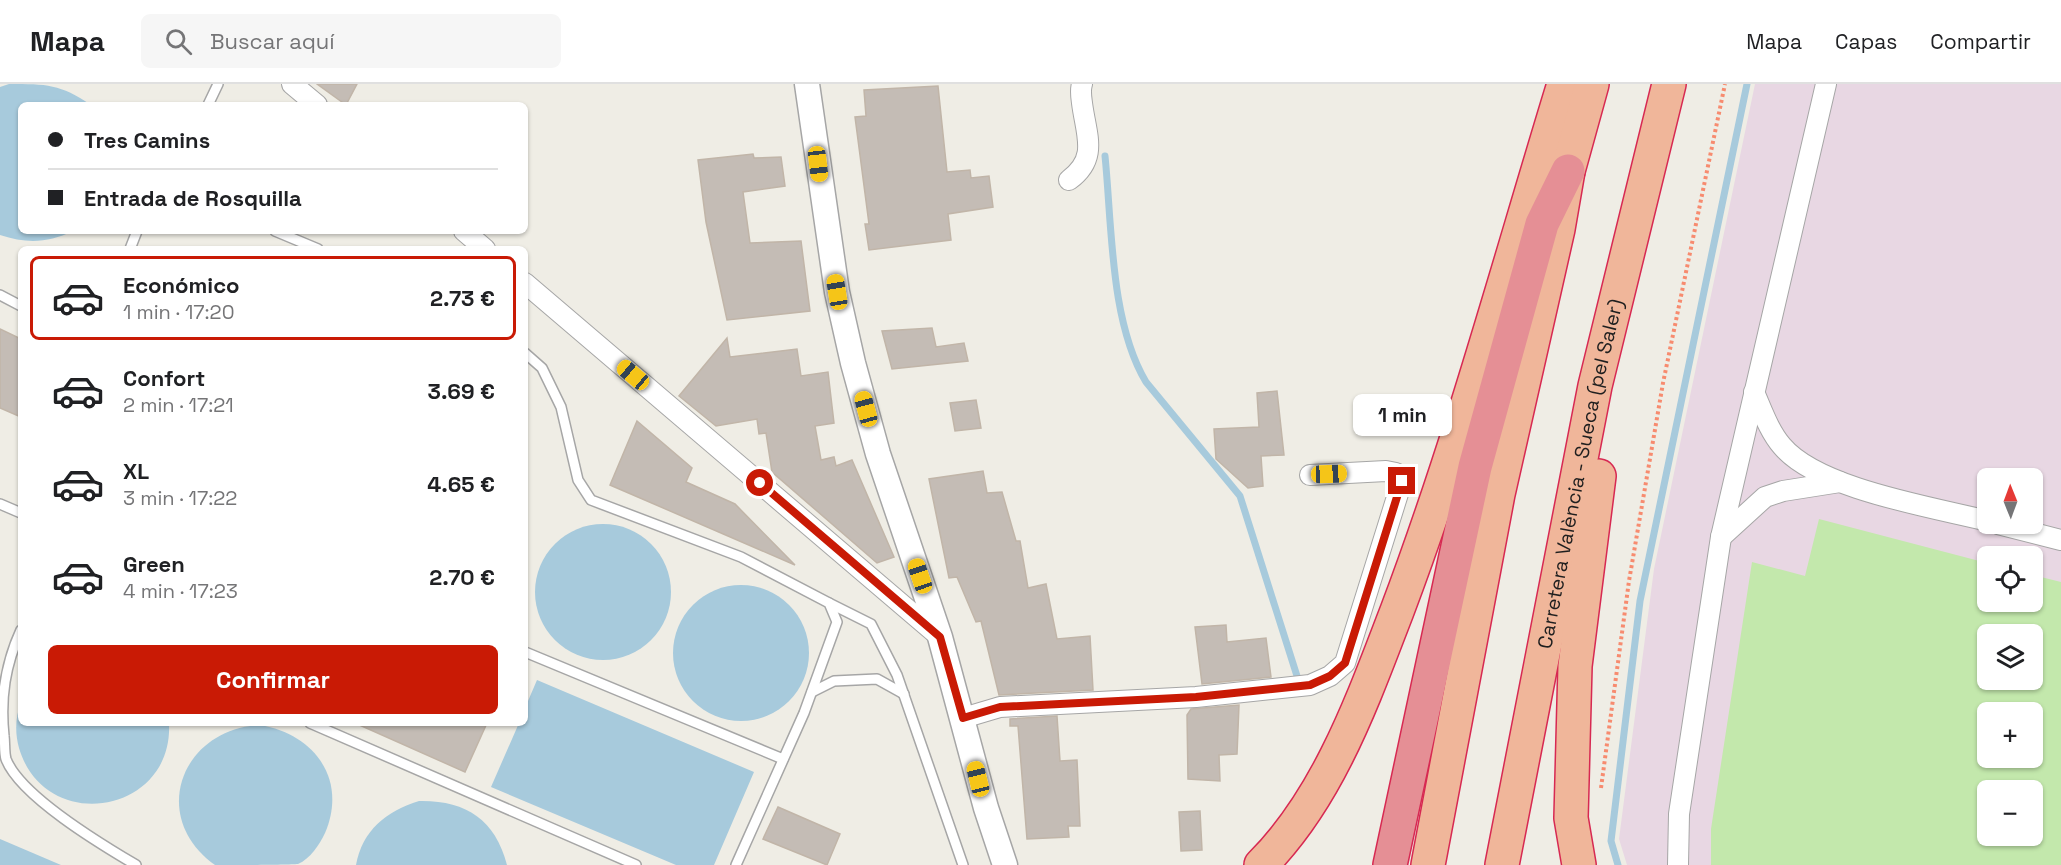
<!DOCTYPE html>
<html lang="es">
<head>
<meta charset="utf-8">
<style>
  :root { --surface:#fff; --page:#f6f6f6; --text:#202124; --muted:#757577; --line:#e0e0e0; --accent:#c91a05 }
  body { margin:0; font-family:"Space Grotesk",sans-serif; background:var(--page); color:var(--text); height:100vh; display:flex; flex-direction:column; font-size:22px; white-space:nowrap }
  * { box-sizing:border-box; margin:0 }
  p { font-size:20px; color:var(--muted) }
  .icon { flex:none; width:33px; height:33px; fill:none; stroke:currentColor; stroke-width:2; stroke-linecap:round; stroke-linejoin:round }
  .map { position:relative; flex:1; overflow:hidden }
  .panel { position:absolute; left:18px; top:162px; width:510px; height:480px; display:flex; flex-direction:column; background:var(--surface); border-radius:9px; box-shadow:0 2px 4px #0004 }
  .panel>* { flex:none }
  .hud { position:absolute; left:18px; top:18px; width:510px; height:132px; border-radius:9px; box-shadow:0 2px 4px #0004; display:grid; align-content:center; height:132px; padding:0 30px; background:var(--surface) }
  .needle { width:39px; rotate:359deg }
  .buttons { position:absolute; left:1977px; top:384px; display:grid; gap:12px }
  .buttons a { display:grid; place-items:center; width:66px; height:66px; border-radius:9px; background:var(--surface); box-shadow:0 2px 4px #0004; font-size:30px }
  .end { position:absolute; width:27px; height:27px; margin:-14px; border:8px solid #c91a05; background:#fff; box-shadow:0 0 0 3px #fff }
  .from { border-radius:50% }
  .bubble { position:absolute; height:42px; border-radius:9px; background:var(--surface); box-shadow:0 2px 4px #0004; font-size:20px; font-weight:700; line-height:42px; text-align:center }
  .car { position:absolute; width:18px; height:36px; margin:-18px -9px; border-radius:8px; box-shadow:0 0 4px 2px #0007; background:linear-gradient(#f5c518 24%,#345 0 40%,#f5c518 0 76%,#345 0 86%,#f5c518 0) }
  .hud b { display:flex; align-items:center; gap:21px; height:57px; font-size:22px }
  .hud b+b { border-top:2px solid var(--line) }
  .hud i { width:15px; height:15px; background:var(--text) }
  ul { padding:10px 0 0; list-style:none }
  li { display:flex; align-items:center; gap:18px; height:84px; margin:0 12px 9px; padding:0 18px; border:3px solid transparent; border-radius:9px }
  li div { flex:1 }
  li b { display:block; font-size:22px }
  li em { font-style:normal; font-weight:700 }
  li.active { border-color:var(--accent) }
  li>.icon { width:54px; height:54px; stroke-width:1.5 }
  .button { display:flex; gap:12px; margin-top:auto; padding:12px 30px }
  .button a { flex:1; height:69px; border-radius:9px; background:var(--accent); color:#fff; font-size:24px; font-weight:700; line-height:69px; text-align:center }
  header { display:flex; align-items:center; gap:36px; box-sizing:border-box; height:84px; padding:0 30px; background:var(--surface); border-bottom:2px solid var(--line) }
  header strong { font-size:28px }
  nav { display:flex; gap:33px; margin-inline-start:auto; font-size:21px }
  .search { width:420px; height:54px; background:var(--page); display:flex; align-items:center; gap:15px; box-sizing:border-box; padding:0 21px; border-radius:9px; color:var(--muted); font-size:22px }
  .map>svg:first-child { display:block }
  .industrial { fill:#e8d7e3; fill-rule:evenodd }
  .grass { fill:#c3e8ac; fill-rule:evenodd }
  .water { fill:#a7cadc }
  .lines { fill:none; stroke-linecap:round; stroke-linejoin:round }
  .stream { stroke:#a7cadc; stroke-width:7 }
  .building { fill:#c4bcb5; stroke:#c1b5a8; stroke-width:1.5 }
  .service-casing { stroke:#a6a6a6; stroke-width:12 }
  .minor-casing { stroke:#a6a6a6; stroke-width:22 }
  .tertiary-casing { stroke:#a6a6a6; stroke-width:27 }
  .trunk-casing { stroke:#d72952; stroke-width:36 }
  .motorway-casing { stroke:#d72952; stroke-width:36 }
  .path { stroke:#f78b6f; stroke-width:4; stroke-dasharray:3 3; stroke-linecap:butt }
  .service { stroke:#fff; stroke-width:9 }
  .minor { stroke:#fff; stroke-width:20 }
  .tertiary { stroke:#fff; stroke-width:24 }
  .trunk { stroke:#f0b69a; stroke-width:33 }
  .motorway { stroke:#e58f95; stroke-width:33 }
  .route { stroke:#c91a05; stroke-width:8 }
  .labels { text-anchor:middle; stroke-width:4.5; stroke-linejoin:round; paint-order:stroke }
  .street-label { font-size:20px; fill:#1f1f1f; stroke:#fff }
</style>
</head>
<body>
<header>
<strong>Mapa</strong>
<div class="search"><svg class="icon" aria-label="search" viewBox="0 0 24 24"><circle cx="10" cy="10" r="6"/><path d="M15 15l6 6"/></svg>Buscar aquí</div>
<nav><a>Mapa</a><a>Capas</a><a>Compartir</a></nav>
</header>
<div class="map">
<svg width="2061" height="781" viewBox="0 0 2061 781">
  <rect width="100%" height="100%" fill="#efede5"/>
  <path class="industrial" d="M1755,0H2061V781H1627L1619,755L1654,485ZM1988,394H2032V440H1988ZM1988,472H2032V518H1988ZM1988,550H2032V596H1988ZM1988,628H2032V674H1988ZM1988,706H2032V752H1988Z"/>
  <path class="grass" d="M1819,435L1987,479L1988,518H2032L2033,491L2061,498V781H1711V745L1752,478L1805,492ZM1988,550H2032V596H1988ZM1988,628H2032V674H1988ZM1988,706H2032V752H1988Z"/>
  <g class="water">
    <path d="M9,0C47,0 60,0 91,21H21V147H73C48,159 27,160 0,151V3Z"/>
    <circle cx="603" cy="508" r="68"/>
    <circle cx="741" cy="569" r="68"/>
    <path d="M537,596L754,688L714,781H676L491,703L519,639H525V624Z"/>
    <path d="M21,619V639H169C174,730 45,752 19,664C15,650 15,633 21,619Z"/>
    <path d="M260,641C314,650 348,695 325,749C320,760 310,775 298,780C287,781 231,781 215,781C148,733 181,645 260,641Z"/>
    <path d="M419,717C465,716 495,735 507,781H356C362,747 386,727 419,717Z"/>
    <path d="M0,755L61,781H0Z"/>
  </g>
  <g class="lines">
    <g class="stream">
      <path d="M1105,72C1112,141 1110,238 1146,298L1240,412L1297,592"/>
      <path d="M1618,781L1611,757L1640,517L1747,0"/>
    </g>
  </g>
  <g class="building">
    <path d="M317,0H357L346,21Z"/>
    <path d="M938,2L947,88L970,86L971,94L989,92L993,123L948,130L951,156L869,166L865,140H869L855,33L866,32L864,6Z"/>
    <path d="M753,70L754,74L781,73L785,102L743,108L750,159L801,157L810,227L727,236L706,138L698,76Z"/>
    <path d="M932,244L936,263L964,259L968,277L892,285L882,247Z"/>
    <path d="M0,245L21,255V333L0,324Z"/>
    <path d="M727,254L730,273L797,265L801,292L828,288L834,339L815,342L821,376L834,373L836,382L852,376L894,473L877,479L772,388L766,349L759,350L757,335L716,342L679,312Z"/>
    <path d="M1277,307L1284,371L1261,372L1263,402L1248,404L1216,375L1214,345L1259,343L1257,309Z"/>
    <path d="M976,316L981,344L955,347L950,319Z"/>
    <path d="M637,337L692,384L686,398L735,420L795,481L610,401Z"/>
    <path d="M983,387L987,409L1002,408L1016,457H1020L1028,504L1046,500L1057,555L1090,552L1093,606L999,611L981,537L976,538L957,493L949,494L929,395Z"/>
    <path d="M1226,541L1227,558L1266,554L1271,593L1202,600L1195,543Z"/>
    <path d="M1239,621L1237,670L1219,671L1220,697L1188,695L1187,631L1191,625Z"/>
    <path d="M1057,632L1060,677L1077,676L1080,742H1068L1069,753L1027,755L1018,642H1010V635Z"/>
    <path d="M355,639H487L465,688Z"/>
    <path d="M778,723L840,750L827,781L763,755Z"/>
    <path d="M1200,727L1202,766L1181,767L1179,728Z"/>
  </g>
  <g class="lines">
    <defs>
      <g id="service">
        <path d="M208,21L218,0"/>
        <path d="M275,147L318,165"/>
        <path d="M130,165L137,147"/>
        <path d="M0,211L21,222"/>
        <path d="M525,269L542,284L561,323L578,396L591,416L741,473L829,519L837,538L804,629L736,781"/>
        <path d="M0,420L21,429"/>
        <path d="M829,519L871,540L897,591L963,781"/>
        <path d="M21,546C5,581 0,614 4,652C5,659 4,668 6,675C20,712 102,761 136,781"/>
        <path d="M525,568L783,675"/>
        <path d="M812,608L834,597L877,595L904,610"/>
        <path d="M310,639L636,781"/>
      </g>
      <g id="minor">
        <path d="M292,0L317,21"/>
        <path d="M1069,96C1099,74 1086,51 1082,19C1081,12 1080,6 1082,0"/>
        <path d="M464,147L485,165"/>
        <path d="M525,199L940,553"/>
        <path d="M1754,308C1762,326 1769,347 1782,362C1818,405 1932,423 1988,437"/>
        <path d="M1998,440L2061,456"/>
        <path d="M1721,453L1765,413L1783,407L1840,398"/>
        <path d="M963,634L1000,623L1196,613L1310,601L1330,592L1345,579L1402,397L1396,389L1386,387L1310,391"/>
        <path d="M1678,781L1679,730L1721,453L1826,0"/>
      </g>
      <path id="tertiary" d="M807,0L837,208L853,279L878,370L940,553L986,724L1005,781"/>
      <g id="trunk">
        <path d="M1261,781C1329,713 1363,615 1397,527C1462,355 1510,176 1564,0"/>
        <path d="M1428,781L1498,410L1558,145L1568,87L1592,0"/>
        <path id="s1" d="M1502,781L1595,302L1669,0"/>
        <path d="M1579,781L1571,734L1575,582L1599,392"/>
      </g>
      <path id="motorway" d="M1390,781L1475,383L1542,140L1568,87"/>
    </defs>
    <use href="#service" class="service-casing"/>
    <use href="#minor" class="minor-casing"/>
    <use href="#tertiary" class="tertiary-casing"/>
    <use href="#trunk" class="trunk-casing"/>
    <use href="#motorway" class="motorway-casing"/>
    <path class="path" d="M1601,704L1629,497L1663,299L1725,0"/>
    <use href="#service" class="service"/>
    <use href="#minor" class="minor"/>
    <use href="#tertiary" class="tertiary"/>
    <use href="#trunk" class="trunk"/>
    <use href="#motorway" class="motorway"/>
  </g>
  <g class="lines">
    <path class="route" d="M760,399L940,553L963,634L1000,623L1196,613L1310,601L1330,592L1345,579L1402,397"/>
  </g>
  <g class="labels">
    <g class="street-label">
      <text dy="7" stroke="none"><textPath href="#s1" startOffset="399">Carretera València - Sueca (pel Saler)</textPath></text>
    </g>
  </g>
</svg>
<div class="buttons">
<a><svg class="needle" viewBox="-14 -14 28 28"><path d="M0-13l5 13h-10z" fill="#e53935"/><path d="M0 13l5-13h-10z" fill="#757577"/></svg></a>
<a><svg class="icon" aria-label="locate" viewBox="0 0 24 24"><circle cx="12" cy="12" r="6"/><path d="M12 2v4M12 18v4M2 12h4M18 12h4"/></svg></a>
<a><svg class="icon" aria-label="layers" viewBox="0 0 24 24"><path d="M12 4l9 5-9 5-9-5zM3 14l9 5 9-5"/></svg></a>
<a>+</a>
<a>−</a>
</div>
<i class="end from" style="left:760px;top:399px"></i>
<i class="end" style="left:1402px;top:397px"></i>
<div class="bubble" style="left:1353px;top:310px;width:99px">1 min</div>
<i class="car" style="left:818px;top:80px;rotate:173deg"></i>
<i class="car" style="left:837px;top:208px;rotate:351deg"></i>
<i class="car" style="left:633px;top:291px;rotate:310deg"></i>
<i class="car" style="left:866px;top:325px;rotate:345deg"></i>
<i class="car" style="left:1329px;top:390px;rotate:88deg"></i>
<i class="car" style="left:920px;top:492px;rotate:341deg"></i>
<i class="car" style="left:978px;top:695px;rotate:346deg"></i>
<div class="hud">
<b><i class="from"></i>Tres Camins</b>
<b><i></i>Entrada de Rosquilla</b>
</div>
<section class="panel">
<ul>
<li class="active"><svg class="icon" aria-label="car" viewBox="0 0 24 24"><path d="M5 17H2v-5l4-1 3-4h7l3 4 3 1v5h-3M9 17h6M6 11h13"/><circle cx="7" cy="17" r="2"/><circle cx="17" cy="17" r="2"/></svg><div><b>Económico</b><p>1 min · 17:20</p></div><em>2.73 €</em></li>
<li><svg class="icon" aria-label="car" viewBox="0 0 24 24"><path d="M5 17H2v-5l4-1 3-4h7l3 4 3 1v5h-3M9 17h6M6 11h13"/><circle cx="7" cy="17" r="2"/><circle cx="17" cy="17" r="2"/></svg><div><b>Confort</b><p>2 min · 17:21</p></div><em>3.69 €</em></li>
<li><svg class="icon" aria-label="car" viewBox="0 0 24 24"><path d="M5 17H2v-5l4-1 3-4h7l3 4 3 1v5h-3M9 17h6M6 11h13"/><circle cx="7" cy="17" r="2"/><circle cx="17" cy="17" r="2"/></svg><div><b>XL</b><p>3 min · 17:22</p></div><em>4.65 €</em></li>
<li><svg class="icon" aria-label="car" viewBox="0 0 24 24"><path d="M5 17H2v-5l4-1 3-4h7l3 4 3 1v5h-3M9 17h6M6 11h13"/><circle cx="7" cy="17" r="2"/><circle cx="17" cy="17" r="2"/></svg><div><b>Green</b><p>4 min · 17:23</p></div><em>2.70 €</em></li>
</ul>
<div class="button"><a>Confirmar</a></div>
</section>
</div>
</body>
</html>
